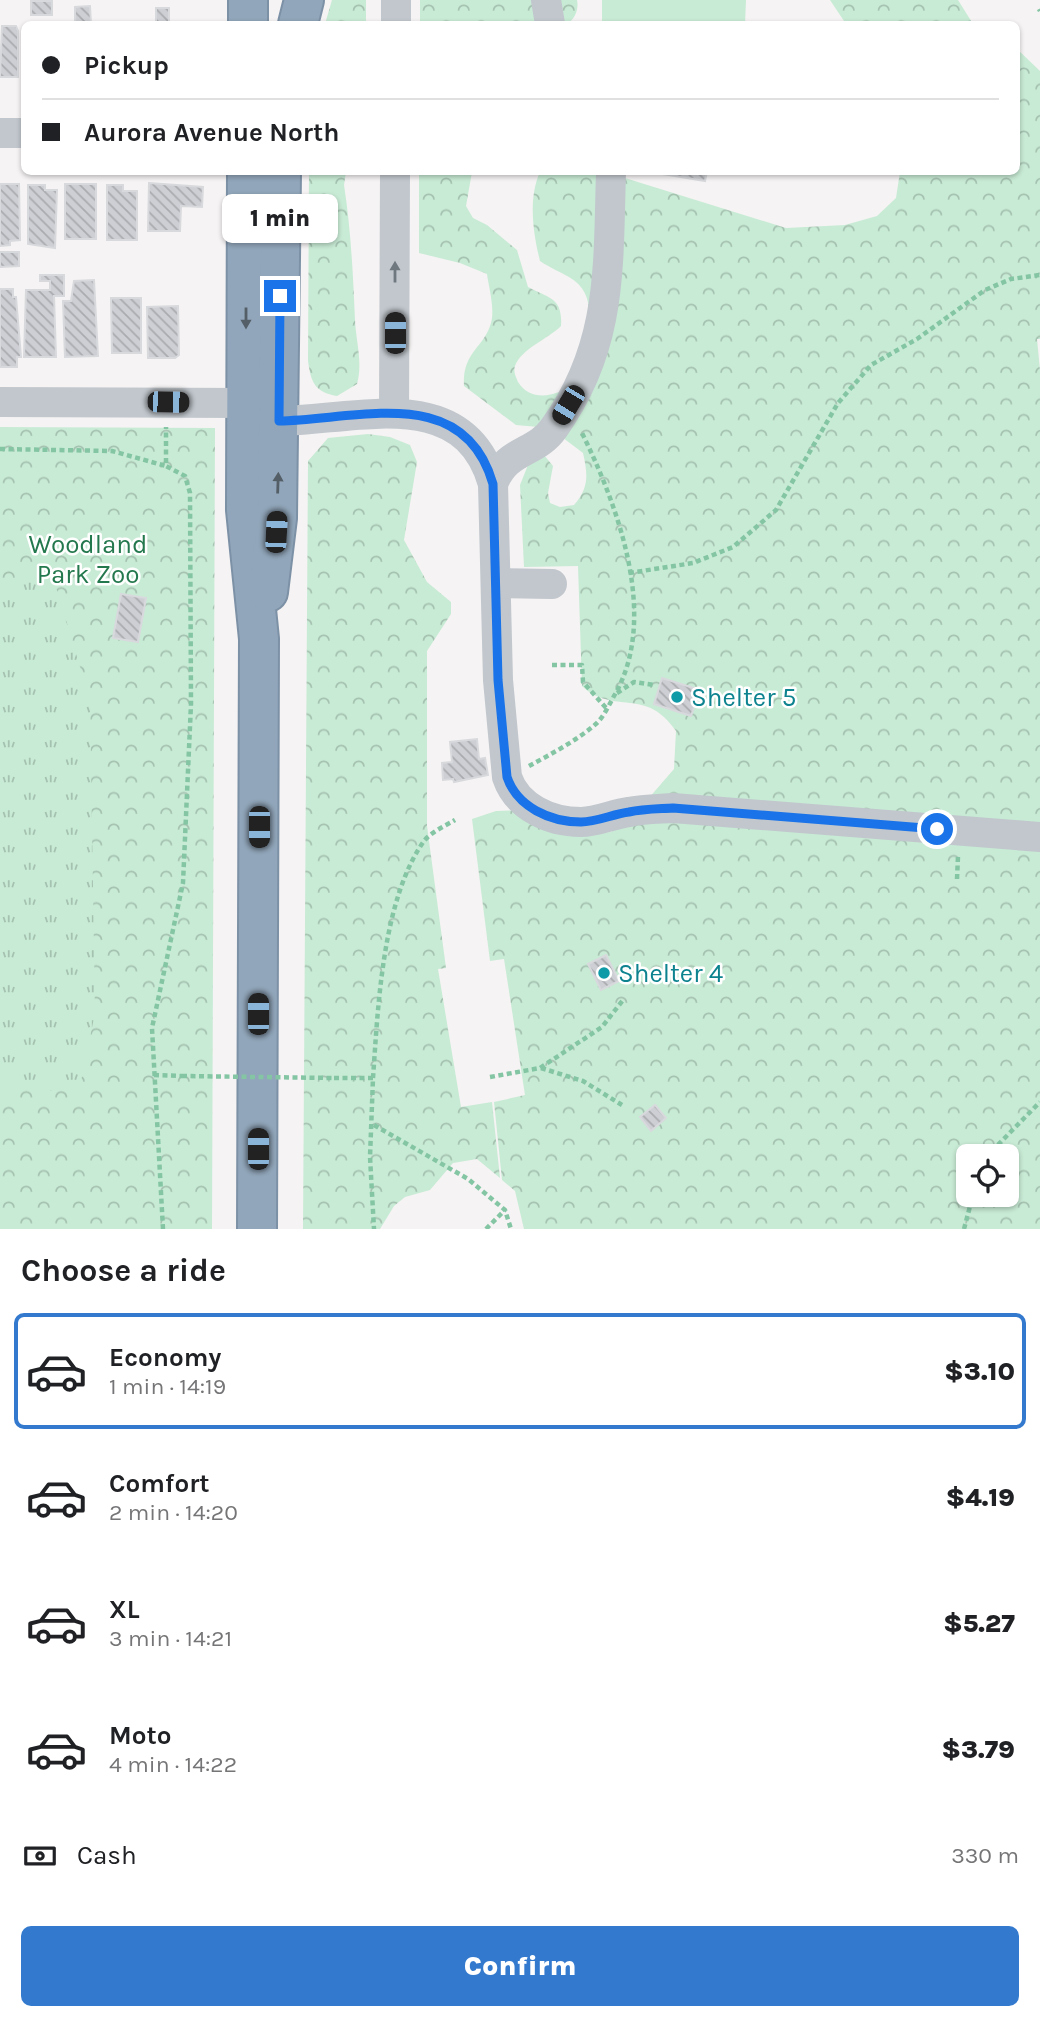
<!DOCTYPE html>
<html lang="en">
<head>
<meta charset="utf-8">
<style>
  :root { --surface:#fff; --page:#f2f2f2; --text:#202124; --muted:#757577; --line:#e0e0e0; --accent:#337acf }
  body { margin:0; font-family:Karla,sans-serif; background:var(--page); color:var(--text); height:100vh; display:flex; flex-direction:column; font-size:26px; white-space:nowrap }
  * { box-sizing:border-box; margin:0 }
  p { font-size:23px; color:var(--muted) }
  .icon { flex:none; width:38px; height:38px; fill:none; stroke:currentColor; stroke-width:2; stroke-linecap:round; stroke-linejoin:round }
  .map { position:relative; height:1229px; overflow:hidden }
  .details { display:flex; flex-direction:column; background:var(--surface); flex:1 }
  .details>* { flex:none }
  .guide { position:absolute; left:21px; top:21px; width:999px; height:154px; border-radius:10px; box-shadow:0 2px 5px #0004; display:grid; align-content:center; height:154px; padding:0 21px; background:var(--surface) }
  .buttons { position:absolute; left:956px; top:1144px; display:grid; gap:14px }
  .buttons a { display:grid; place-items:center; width:63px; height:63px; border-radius:10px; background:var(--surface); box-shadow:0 2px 5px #0004; font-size:35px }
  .end { position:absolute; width:32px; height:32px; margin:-16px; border:9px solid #1a73e8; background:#fff; box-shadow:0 0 0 4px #fff }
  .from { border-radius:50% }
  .bubble { position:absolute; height:49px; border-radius:10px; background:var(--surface); box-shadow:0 2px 5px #0004; font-size:23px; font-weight:800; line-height:49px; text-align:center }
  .car { position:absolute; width:21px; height:42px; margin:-21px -10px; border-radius:9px; box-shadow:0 0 5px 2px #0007; background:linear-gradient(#222 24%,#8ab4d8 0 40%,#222 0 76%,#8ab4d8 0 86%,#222 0) }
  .guide b { display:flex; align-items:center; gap:24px; height:66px; font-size:26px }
  .guide b+b { border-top:2px solid var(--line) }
  .guide i { width:18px; height:18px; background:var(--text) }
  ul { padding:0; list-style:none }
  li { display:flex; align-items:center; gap:21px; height:116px; margin:0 14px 10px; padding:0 7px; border:4px solid transparent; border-radius:10px }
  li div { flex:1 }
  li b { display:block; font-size:26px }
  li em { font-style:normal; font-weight:800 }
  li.selected { border-color:var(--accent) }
  li>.icon { width:63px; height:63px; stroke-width:1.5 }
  h2 { padding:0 21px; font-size:32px; line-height:84px }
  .pay { display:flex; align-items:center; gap:18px; height:77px; padding:0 21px; font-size:26px }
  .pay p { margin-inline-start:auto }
  .button { display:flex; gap:14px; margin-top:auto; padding:14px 21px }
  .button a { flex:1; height:80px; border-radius:10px; background:var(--accent); color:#fff; font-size:28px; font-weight:800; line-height:80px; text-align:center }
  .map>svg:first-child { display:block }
  .grass { fill:url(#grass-tufts) }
  .forest { fill:url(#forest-crowns); fill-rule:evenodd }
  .pitch { fill:#c8ebd5 }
  .building { fill:url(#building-back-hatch); stroke:#d8d9dd; stroke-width:2 }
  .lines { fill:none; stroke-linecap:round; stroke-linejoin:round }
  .highway-casing { stroke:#7d91a6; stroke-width:42 }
  .path { stroke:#84c5a4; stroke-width:4.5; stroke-dasharray:5 3.5; stroke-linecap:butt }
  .minor { stroke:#c1c7cd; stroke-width:30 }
  .highway { stroke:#91a6ba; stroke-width:38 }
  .path-bridge { stroke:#84c5a4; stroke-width:4.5; stroke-dasharray:5 3.5; stroke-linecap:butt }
  .oneway { fill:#70787f }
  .oneway2 { fill:#545e67 }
  .route { stroke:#1a73e8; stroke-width:9 }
  .culture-dot { fill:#0f9aa8; stroke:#fff; stroke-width:2.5 }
  .labels { text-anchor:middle; stroke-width:5; stroke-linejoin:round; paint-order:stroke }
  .park-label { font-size:26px; fill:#24784d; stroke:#fff }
  .culture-label { font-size:26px; fill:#0d838f; stroke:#fff; text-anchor:start }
</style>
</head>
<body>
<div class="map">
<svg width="1040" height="1229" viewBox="0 0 1040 1229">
  <defs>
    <pattern id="grass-tufts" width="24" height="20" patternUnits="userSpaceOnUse" patternTransform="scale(1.75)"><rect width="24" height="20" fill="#c8ebd5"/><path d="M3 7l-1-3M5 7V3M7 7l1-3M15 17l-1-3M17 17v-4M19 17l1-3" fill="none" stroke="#a5c1b0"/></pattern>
    <pattern id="forest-crowns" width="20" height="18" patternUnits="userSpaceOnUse" patternTransform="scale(1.75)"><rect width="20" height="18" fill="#c8ebd5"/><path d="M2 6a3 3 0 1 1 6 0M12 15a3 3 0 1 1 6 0" fill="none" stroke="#a5c1b0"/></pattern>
    <pattern id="building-back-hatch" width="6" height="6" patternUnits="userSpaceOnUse" patternTransform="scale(1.75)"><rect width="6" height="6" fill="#cdcfd4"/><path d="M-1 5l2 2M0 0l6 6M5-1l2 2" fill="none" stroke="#a9abaf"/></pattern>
  </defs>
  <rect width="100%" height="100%" fill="#f5f3f3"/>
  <path class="grass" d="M0,469L126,471L142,1063L0,1229Z"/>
  <g class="forest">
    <path d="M332,0H366V24H325Z"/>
    <path d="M420,0H577C579,9 575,19 567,24L514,22L508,24H420Z"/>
    <path d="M830,0H958L973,24H846Z"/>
    <path d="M1017,49L1040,71V339H1037L1040,370V1229H524L515,1191L502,1180L494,1102L525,1095L504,959L490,961L472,819L496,811L524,810L569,835L611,832L648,799L674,769L676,731C646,686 614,716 582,686L578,566L524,567L520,485L528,465L544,455L553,466L548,493L550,503L560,507L574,505C589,488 588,475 583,453L550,428L516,425L464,386C462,352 484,348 491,323C495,309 489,288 487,274L460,263L419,253V172H472L466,206L473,218L487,225L517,250L528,287C548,298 563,297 561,326C548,339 521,349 515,366C513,372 516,377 518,382C530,402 557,397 572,384C580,352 608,299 569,277C559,271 550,268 540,261C533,233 528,198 540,172H619L625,178L786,228L845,225L877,216L896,198L900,172H1017ZM968,1157H1006V1195H968Z"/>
    <path d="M309,172H346L344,185C351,230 353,274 355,320C356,342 363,362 357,384L337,396C315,392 311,383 308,361Z"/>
    <path d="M0,427L215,428L212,1229H0V1089L79,1091L95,1013L90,700L45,551L0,597Z"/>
    <path d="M368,434L390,437L410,445L417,462L404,540L427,582L451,602V614L427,651V826L446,968L438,969L461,1107L492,1102L500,1178L477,1159L453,1163L430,1190L405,1197L394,1206L380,1229H303L308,461L328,438Z"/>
  </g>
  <path class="pitch" d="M602,0H746L745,24H602Z"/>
  <g class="building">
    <rect x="31" y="1" width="21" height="14"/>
    <path d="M90,6L91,24H75V7Z"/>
    <rect x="156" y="8" width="13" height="16"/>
    <path d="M2,26H16L18,31V77H0Z"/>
    <path d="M651,172H707L705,181Z"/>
    <path d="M149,183L203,187L202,207L181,206L180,231H148Z"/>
    <path d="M0,184H19L20,240L10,241V245L0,246Z"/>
    <rect x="65" y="184" width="31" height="55"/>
    <path d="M28,185H45V190H57L55,248L28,244Z"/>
    <path d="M107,185H123V191H137V240H107Z"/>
    <path d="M0,252H19V266L0,267Z"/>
    <path d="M40,275H64V296H54L56,357H24L26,290H50V281H40Z"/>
    <path d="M94,280L98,356L65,357L63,301H71L74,281Z"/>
    <path d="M0,289H13V297H16L21,357H17V367H0Z"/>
    <path d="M111,298H141V353H112Z"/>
    <path d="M178,306L179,355L175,358H148L147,307Z"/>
    <path d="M121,594L146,598L138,642L113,638Z"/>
    <path d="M662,678L700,690L691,716L654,704Z"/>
    <path d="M477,739L479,759L485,758L488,775L454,782L453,779L443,780L442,763L452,762L450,742Z"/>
    <path d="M606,955L619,981L601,990L588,964Z"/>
    <path d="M655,1105L666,1118L651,1131L640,1117Z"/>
  </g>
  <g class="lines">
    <defs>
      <g id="highway">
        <path d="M248,24V0"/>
        <path d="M298,24L304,0"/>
        <path d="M247,172L246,510L259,639L257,1229"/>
        <path d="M268,592L277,518L281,172"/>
      </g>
    </defs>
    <use href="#highway" class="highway-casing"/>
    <g class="path">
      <path d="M1039,9L1040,11"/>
      <path d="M0,449L112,451L166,466"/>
      <path d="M629,573L693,563L733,547L776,510L838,403L871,365L917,339L985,290L1011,279L1040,275"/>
      <path d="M552,665H582L583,682L607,709"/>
      <path d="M617,693L634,682L654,685"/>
      <path d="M529,766C551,754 578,740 597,723C604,716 609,705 614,696C660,618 618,506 581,431"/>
      <path d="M957,879L958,856"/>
      <path d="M541,1068L583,1081L622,1105"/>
      <path d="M154,1075L182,1076"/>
      <path d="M490,1077L540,1068L602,1027L623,1000"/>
      <path d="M334,1078H373L370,1157L374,1229"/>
      <path d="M373,1078C378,1008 382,900 424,841C431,832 445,826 455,820"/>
      <path d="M374,1125L468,1179L505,1210L511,1229"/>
      <path d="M986,1157L1040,1102"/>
      <path d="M163,1229L152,1028L183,883L191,704L190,493L185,476L166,466V427"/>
      <path d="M486,1229L505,1210"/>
      <path d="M964,1229L973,1195"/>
    </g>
    <g class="minor">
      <path d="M546,0L550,24"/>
      <path d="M396,24V0"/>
      <path d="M0,133H24"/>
      <path d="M0,402L246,403"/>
      <path d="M394,413L395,172"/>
      <path d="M279,421C357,420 464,383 493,484L498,680L507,777C517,807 550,822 581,822C597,822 613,814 629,812C643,809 658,809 673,808L1040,837"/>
      <path d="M493,484C507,448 535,455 554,428C613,346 608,267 611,172"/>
      <path d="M496,583L552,584"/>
    </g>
    <use href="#highway" class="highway"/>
    <path class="path-bridge" d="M182,1076L334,1078"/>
  </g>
  <defs><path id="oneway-solid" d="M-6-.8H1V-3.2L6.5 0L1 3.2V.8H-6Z" transform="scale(1.75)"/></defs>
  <use class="oneway" href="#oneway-solid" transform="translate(395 272) rotate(-90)"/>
  <g class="oneway2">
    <use href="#oneway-solid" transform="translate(246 318) rotate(90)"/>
    <use href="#oneway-solid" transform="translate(278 483) rotate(-88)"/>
  </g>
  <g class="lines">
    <path class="route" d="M280,296L279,421C357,420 464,382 493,484L498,680L507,777C517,807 550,822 581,822C597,822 613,814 629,812C643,809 658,809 673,808L937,829"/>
  </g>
  <g class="culture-dot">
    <circle cx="677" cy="697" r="7"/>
    <circle cx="604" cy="973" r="7"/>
  </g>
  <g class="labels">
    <g class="park-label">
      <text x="88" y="553">Woodland<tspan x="88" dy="30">Park Zoo</tspan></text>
    </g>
    <g class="culture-label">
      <text x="691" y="706">Shelter 5</text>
      <text x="618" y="982">Shelter 4</text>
    </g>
  </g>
</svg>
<div class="buttons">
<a><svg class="icon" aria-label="locate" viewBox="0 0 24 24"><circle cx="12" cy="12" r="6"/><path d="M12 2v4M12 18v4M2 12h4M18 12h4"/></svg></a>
</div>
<i class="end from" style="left:937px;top:829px"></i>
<i class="end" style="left:280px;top:296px"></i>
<div class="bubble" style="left:222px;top:194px;width:116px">1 min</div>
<i class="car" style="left:395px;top:333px;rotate:0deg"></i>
<i class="car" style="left:168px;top:402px;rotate:91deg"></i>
<i class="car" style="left:568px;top:405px;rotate:211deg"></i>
<i class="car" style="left:276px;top:532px;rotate:3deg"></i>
<i class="car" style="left:259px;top:827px;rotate:180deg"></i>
<i class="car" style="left:258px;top:1014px;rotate:0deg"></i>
<i class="car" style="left:258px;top:1149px;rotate:0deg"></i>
<div class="guide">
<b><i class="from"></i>Pickup</b>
<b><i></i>Aurora Avenue North</b>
</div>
</div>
<section class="details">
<h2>Choose a ride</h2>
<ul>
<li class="selected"><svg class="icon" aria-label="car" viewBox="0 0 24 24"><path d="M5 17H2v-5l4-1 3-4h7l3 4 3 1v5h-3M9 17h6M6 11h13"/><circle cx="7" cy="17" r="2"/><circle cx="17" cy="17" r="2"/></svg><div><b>Economy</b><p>1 min · 14:19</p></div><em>$3.10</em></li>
<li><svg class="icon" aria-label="car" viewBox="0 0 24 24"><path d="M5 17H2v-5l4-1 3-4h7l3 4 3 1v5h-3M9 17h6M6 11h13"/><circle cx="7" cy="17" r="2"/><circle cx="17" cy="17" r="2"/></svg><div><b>Comfort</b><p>2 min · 14:20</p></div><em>$4.19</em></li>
<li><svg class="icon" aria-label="car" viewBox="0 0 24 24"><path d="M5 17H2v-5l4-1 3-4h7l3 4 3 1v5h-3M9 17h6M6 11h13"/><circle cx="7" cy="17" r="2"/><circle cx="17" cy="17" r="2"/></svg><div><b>XL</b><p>3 min · 14:21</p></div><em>$5.27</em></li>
<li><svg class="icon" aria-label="car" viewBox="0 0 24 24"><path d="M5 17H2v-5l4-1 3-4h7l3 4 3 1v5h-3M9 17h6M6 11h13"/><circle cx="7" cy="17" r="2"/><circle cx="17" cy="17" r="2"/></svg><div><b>Moto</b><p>4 min · 14:22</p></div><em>$3.79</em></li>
</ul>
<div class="pay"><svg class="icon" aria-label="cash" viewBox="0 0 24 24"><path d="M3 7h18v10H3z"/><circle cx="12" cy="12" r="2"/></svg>Cash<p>330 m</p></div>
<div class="button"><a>Confirm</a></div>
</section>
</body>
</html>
